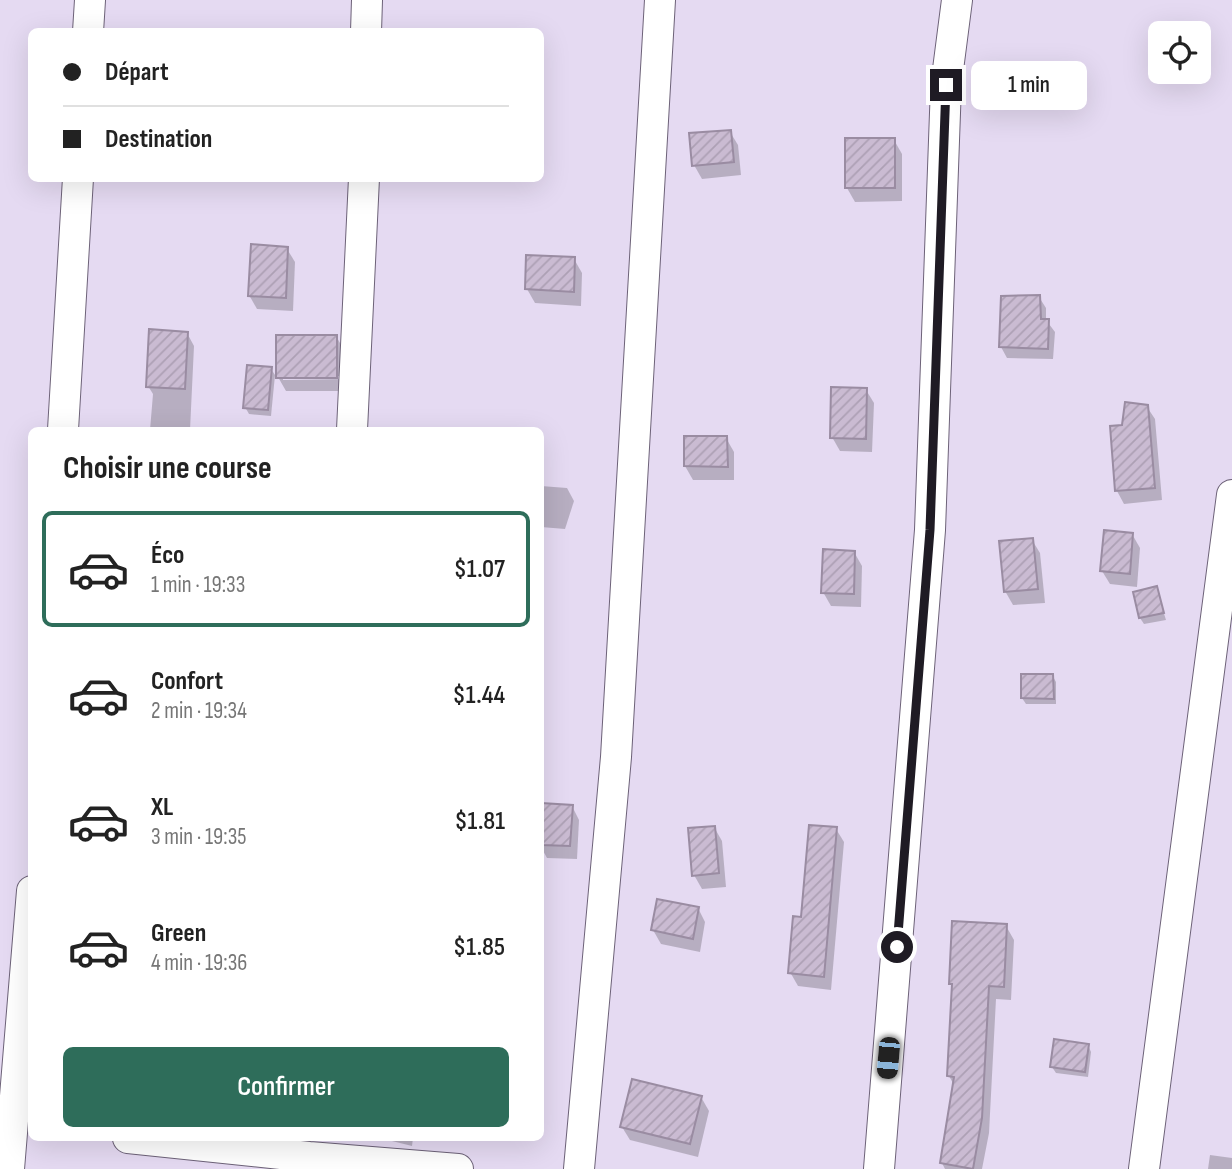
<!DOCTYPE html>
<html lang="fr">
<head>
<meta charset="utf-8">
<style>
  :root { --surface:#fff; --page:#f6f6f6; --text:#222; --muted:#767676; --line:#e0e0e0; --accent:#2e6d5a }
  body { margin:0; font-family:"Sofia Sans Condensed",sans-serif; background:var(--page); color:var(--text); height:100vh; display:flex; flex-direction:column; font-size:26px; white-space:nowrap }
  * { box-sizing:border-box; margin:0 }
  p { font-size:23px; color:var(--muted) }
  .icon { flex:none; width:38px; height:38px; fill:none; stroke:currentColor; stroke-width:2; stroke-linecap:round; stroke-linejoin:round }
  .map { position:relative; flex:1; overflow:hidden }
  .panel { position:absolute; left:28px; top:427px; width:516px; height:714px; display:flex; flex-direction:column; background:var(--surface); border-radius:10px; box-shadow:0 7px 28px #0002 }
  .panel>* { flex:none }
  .banner { position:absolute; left:28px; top:28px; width:516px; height:154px; border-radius:10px; box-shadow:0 7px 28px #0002; display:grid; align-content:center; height:154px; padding:0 35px; background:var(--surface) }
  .tools { position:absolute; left:1148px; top:21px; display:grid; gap:14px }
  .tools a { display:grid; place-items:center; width:63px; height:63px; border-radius:10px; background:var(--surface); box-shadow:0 7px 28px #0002; font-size:35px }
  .end { position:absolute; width:32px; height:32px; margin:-16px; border:9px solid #1f1b24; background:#fff; box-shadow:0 0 0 4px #fff }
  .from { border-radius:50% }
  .bubble { position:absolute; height:49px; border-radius:10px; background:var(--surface); box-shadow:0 7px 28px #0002; font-size:23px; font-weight:600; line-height:49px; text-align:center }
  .car { position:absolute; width:21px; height:42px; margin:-21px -10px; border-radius:9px; box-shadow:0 0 5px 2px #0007; background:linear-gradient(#222 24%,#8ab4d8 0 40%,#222 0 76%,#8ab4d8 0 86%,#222 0) }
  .banner b { display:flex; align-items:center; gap:24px; height:66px; font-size:26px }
  .banner b+b { border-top:2px solid var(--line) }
  .banner i { width:18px; height:18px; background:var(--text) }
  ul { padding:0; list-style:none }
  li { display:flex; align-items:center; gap:21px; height:116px; margin:0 14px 10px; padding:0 21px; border:4px solid transparent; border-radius:10px }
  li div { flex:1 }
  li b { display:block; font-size:26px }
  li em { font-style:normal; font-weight:600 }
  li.on { border-color:var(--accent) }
  li>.icon { width:63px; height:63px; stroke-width:1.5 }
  h2 { padding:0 35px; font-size:32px; line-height:84px }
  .action { display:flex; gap:14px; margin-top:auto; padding:14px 35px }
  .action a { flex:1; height:80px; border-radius:10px; background:var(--accent); color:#fff; font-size:28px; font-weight:600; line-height:80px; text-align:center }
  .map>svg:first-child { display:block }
  .shadow { fill:#0003 }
  .building { fill:url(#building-hatch); stroke:#9a8ca2; stroke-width:2 }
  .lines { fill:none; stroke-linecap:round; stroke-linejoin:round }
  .minor-casing { stroke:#6d6278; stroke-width:32 }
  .minor { stroke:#fff; stroke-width:30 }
  .route { stroke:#1f1b24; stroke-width:9 }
</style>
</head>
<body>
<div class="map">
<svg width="1232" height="1169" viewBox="0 0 1232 1169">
  <defs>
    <pattern id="building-hatch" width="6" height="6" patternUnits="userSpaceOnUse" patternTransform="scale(1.75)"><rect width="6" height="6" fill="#cabbd2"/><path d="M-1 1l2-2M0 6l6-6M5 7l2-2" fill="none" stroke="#ada0b4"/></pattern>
  </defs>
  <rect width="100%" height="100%" fill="#e5daf2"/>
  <g class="shadow">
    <path d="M730,132L738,145L741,175L702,179L694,165Z"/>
    <path d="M894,140L902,154V201L855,202L847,188Z"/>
    <path d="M287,249L295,262L293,311L257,309L249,295Z"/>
    <path d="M574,259L582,273L581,306L535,303L527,289Z"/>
    <path d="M1039,297L1046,308V320L1055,332L1053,359L1007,358L1001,347Z"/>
    <path d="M187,333L194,346L190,430H150L153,394L148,386Z"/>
    <path d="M336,336L344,350V376H283V380L344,379V391H286L278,377Z"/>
    <path d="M271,369L275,375L271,416L249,414L245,407Z"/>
    <path d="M866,390L874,403L872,452L840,451L832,437Z"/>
    <path d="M1147,407L1155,419L1162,500L1124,504L1117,491L1111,428L1124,426Z"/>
    <path d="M726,438L734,452V480H693L685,466Z"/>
    <path d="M541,486L567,488L574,501L565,529L541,527Z"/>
    <path d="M1132,534L1140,548L1137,587L1110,584L1102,571Z"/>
    <path d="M1032,540L1040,553L1045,603L1013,605L1005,591Z"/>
    <path d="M854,552L862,566L861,607L831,606L823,592Z"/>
    <path d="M1156,588L1166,620L1144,624L1140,618L1135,593Z"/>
    <path d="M1052,675L1056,682V704H1026L1022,698Z"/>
    <path d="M541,805L572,806L579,820L577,859L547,858L541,847Z"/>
    <path d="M714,827L722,841L726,887L702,889L694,875Z"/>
    <path d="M836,829L844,842L831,990L798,986L790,972L802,919Z"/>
    <path d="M698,908L705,922L700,952L661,944L653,930Z"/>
    <path d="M1006,926L1014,940L1011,1000L996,999L989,1133L982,1169H945L942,1163L954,1085L949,1076L954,988L951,984Z"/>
    <path d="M1088,1045L1091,1052L1088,1077L1056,1073L1052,1067Z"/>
    <path d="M701,1097L709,1111L698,1157L630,1140L622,1127Z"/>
    <path d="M380,1138H413L412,1146Z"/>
    <path d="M1210,1155L1232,1158V1169H1208Z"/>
  </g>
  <g class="building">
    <path d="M731,130L734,162L692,166L689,133Z"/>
    <rect x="845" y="138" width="50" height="50"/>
    <path d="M251,244L288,247L286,298L248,296Z"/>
    <path d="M526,255L575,257L574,292L525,289Z"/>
    <path d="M1040,295L1041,319H1049L1048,349L999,347L1001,296Z"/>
    <path d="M149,329L188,332L185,389L146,387Z"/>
    <rect x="276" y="335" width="61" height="43"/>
    <path d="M247,365L272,367L268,410L243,408Z"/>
    <path d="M831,387L867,388L866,439L830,438Z"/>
    <path d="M1125,402L1148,405L1155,488L1115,491L1110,426L1122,425Z"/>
    <path d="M684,436H727L728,467L684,466Z"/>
    <path d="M1104,530L1133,533L1130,574L1100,571Z"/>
    <path d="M1033,538L1038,589L1004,592L999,541Z"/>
    <path d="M823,549L855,551L854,594L821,593Z"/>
    <path d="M1157,586L1164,613L1139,618L1133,592Z"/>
    <path d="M1021,674H1053L1054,699L1021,698Z"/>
    <path d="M541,803L573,805L570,846L541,845Z"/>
    <path d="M809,825L837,827L824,977L788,973L793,916L801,917Z"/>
    <path d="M715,826L719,873L692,876L688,828Z"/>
    <path d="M657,899L699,907L693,939L651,930Z"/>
    <path d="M952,921L1007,924L1004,987L989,986L982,1118L973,1169L940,1163L954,1077L947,1076L952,984H949Z"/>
    <path d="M1054,1039L1089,1044L1085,1072L1050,1067Z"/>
    <path d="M632,1079L702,1096L690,1144L620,1127Z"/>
  </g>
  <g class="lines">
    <defs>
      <g id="minor">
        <path d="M88,32L90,0"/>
        <path d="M366,32L367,0"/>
        <path d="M63,430L78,178"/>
        <path d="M352,430L364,178"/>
        <path d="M128,1138L309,1157L458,1169"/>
        <path d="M9,1169L32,891"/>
        <path d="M579,1169L616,757L660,0"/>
        <path d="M879,1169L930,530L946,85L957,0"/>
        <path d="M1144,1169L1232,495"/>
      </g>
    </defs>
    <use href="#minor" class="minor-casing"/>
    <use href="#minor" class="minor"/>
  </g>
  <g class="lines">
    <path class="route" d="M897,947L930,530L946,85"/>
  </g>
</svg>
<div class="tools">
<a><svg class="icon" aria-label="locate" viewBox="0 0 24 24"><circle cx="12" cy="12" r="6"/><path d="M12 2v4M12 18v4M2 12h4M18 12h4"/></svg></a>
</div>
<i class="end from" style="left:897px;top:947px"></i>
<i class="end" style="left:946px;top:85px"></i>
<div class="bubble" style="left:971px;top:61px;width:116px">1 min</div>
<i class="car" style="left:888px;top:1058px;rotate:185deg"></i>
<div class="banner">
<b><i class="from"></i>Départ</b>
<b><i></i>Destination</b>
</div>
<section class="panel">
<h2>Choisir une course</h2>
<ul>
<li class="on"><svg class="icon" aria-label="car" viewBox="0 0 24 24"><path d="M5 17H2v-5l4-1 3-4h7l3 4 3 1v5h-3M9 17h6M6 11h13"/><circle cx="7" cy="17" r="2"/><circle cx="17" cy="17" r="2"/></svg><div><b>Éco</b><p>1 min · 19:33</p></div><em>$1.07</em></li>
<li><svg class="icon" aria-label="car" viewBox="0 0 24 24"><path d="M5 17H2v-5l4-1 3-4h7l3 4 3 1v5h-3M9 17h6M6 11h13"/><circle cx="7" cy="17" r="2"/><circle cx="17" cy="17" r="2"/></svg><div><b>Confort</b><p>2 min · 19:34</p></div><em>$1.44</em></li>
<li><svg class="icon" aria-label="car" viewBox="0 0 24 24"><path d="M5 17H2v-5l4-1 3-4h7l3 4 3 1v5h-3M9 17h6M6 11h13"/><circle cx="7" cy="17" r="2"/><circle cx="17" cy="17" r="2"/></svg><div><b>XL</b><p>3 min · 19:35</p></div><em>$1.81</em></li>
<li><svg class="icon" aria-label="car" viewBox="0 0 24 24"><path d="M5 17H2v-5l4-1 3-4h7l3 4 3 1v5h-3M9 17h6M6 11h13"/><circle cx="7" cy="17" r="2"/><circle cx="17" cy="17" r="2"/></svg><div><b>Green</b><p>4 min · 19:36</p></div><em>$1.85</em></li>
</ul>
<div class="action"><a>Confirmer</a></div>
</section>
</div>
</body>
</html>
